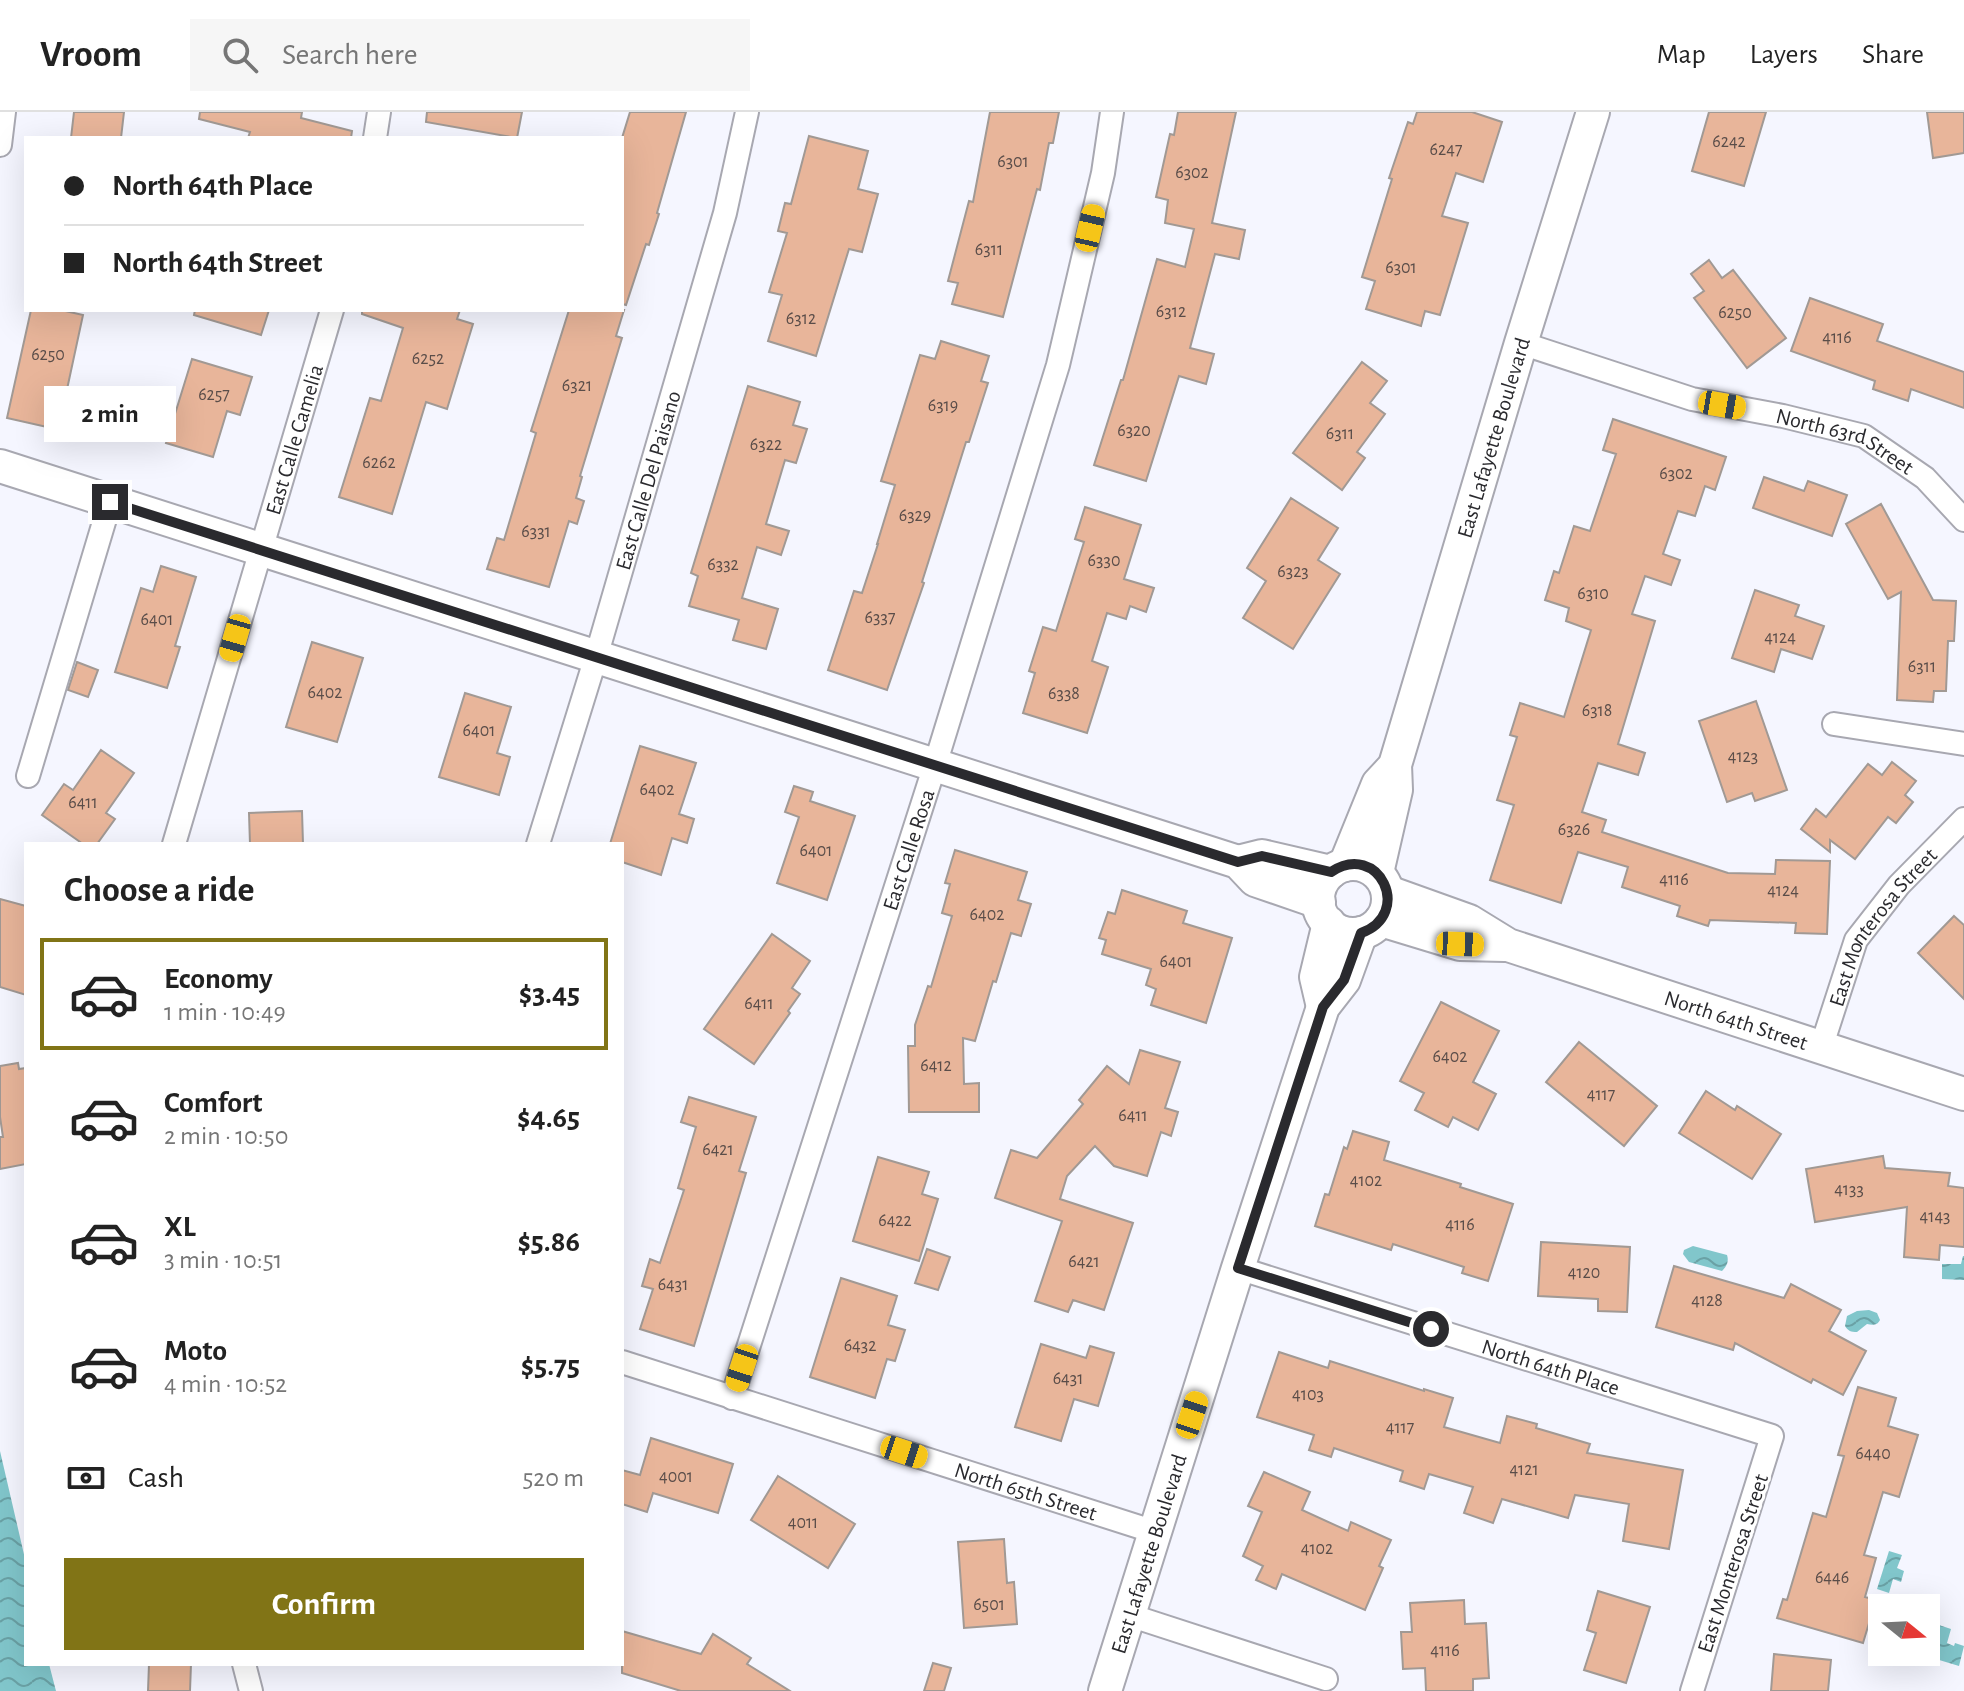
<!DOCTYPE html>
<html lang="en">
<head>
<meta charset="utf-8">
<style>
  :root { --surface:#fff; --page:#f6f6f6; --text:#222; --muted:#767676; --line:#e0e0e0; --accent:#817416 }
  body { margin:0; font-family:"Alegreya Sans",sans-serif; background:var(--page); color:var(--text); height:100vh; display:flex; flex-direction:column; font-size:30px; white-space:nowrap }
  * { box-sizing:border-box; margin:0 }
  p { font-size:26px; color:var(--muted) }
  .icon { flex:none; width:44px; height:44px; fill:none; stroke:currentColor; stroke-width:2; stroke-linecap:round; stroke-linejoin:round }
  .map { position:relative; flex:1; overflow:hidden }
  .details { position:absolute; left:24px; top:730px; width:600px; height:824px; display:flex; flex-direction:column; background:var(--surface); border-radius:0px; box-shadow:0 8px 32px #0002 }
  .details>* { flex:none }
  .top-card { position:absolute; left:24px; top:24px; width:600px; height:176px; border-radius:0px; box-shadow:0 8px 32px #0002; display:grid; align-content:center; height:176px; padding:0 40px; background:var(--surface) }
  .needle { width:52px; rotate:108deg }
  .controls { position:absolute; left:1868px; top:1482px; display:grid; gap:16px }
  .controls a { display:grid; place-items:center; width:72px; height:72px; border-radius:0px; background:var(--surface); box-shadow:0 8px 32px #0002; font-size:40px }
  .end { position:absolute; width:36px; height:36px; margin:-18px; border:10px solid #2a2a2e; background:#fff; box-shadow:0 0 0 4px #fff }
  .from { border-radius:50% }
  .bubble { position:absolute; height:56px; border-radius:0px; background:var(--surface); box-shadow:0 8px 32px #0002; font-size:26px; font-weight:600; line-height:56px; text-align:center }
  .car { position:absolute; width:24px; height:48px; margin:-24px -12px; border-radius:10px; box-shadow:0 0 6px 2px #0007; background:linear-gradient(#f5c518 24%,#345 0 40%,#f5c518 0 76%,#345 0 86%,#f5c518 0) }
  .top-card b { display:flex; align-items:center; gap:28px; height:76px; font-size:30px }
  .top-card b+b { border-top:2px solid var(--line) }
  .top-card i { width:20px; height:20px; background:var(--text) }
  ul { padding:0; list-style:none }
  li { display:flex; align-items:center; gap:24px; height:112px; margin:0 16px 12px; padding:0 24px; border:4px solid transparent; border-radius:0px }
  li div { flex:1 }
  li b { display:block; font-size:30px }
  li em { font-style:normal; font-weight:600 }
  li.active { border-color:var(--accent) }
  li>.icon { width:72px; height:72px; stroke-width:1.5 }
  h2 { padding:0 40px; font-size:36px; line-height:96px }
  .pay { display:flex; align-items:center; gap:20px; height:88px; padding:0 40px; font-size:30px }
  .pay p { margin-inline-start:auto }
  .primary-button { display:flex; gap:16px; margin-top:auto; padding:16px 40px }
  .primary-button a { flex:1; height:92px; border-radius:0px; background:var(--accent); color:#fff; font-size:32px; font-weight:600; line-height:92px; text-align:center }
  header { display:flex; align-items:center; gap:48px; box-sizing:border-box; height:112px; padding:0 40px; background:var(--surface); border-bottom:2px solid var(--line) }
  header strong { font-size:38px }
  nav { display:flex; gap:44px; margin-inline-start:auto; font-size:28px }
  .search { width:560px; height:72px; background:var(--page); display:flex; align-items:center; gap:20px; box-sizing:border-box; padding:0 28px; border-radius:0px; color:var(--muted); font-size:30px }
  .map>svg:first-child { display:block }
  .water { fill:url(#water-waves) }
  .building { fill:#e8b59a; stroke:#a19994; stroke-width:2 }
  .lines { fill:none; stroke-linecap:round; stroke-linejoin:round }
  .street-casing { stroke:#a8a8b1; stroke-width:26 }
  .secondary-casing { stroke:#a8a8b1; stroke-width:36 }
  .street { stroke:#fff; stroke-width:22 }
  .secondary { stroke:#fff; stroke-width:32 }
  .route { stroke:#2a2a2e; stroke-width:10 }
  .labels { text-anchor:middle; stroke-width:6; stroke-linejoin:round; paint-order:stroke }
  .number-label { font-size:18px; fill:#5a4d49 }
  .street-label { font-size:22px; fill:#2a2a2e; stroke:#fff }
</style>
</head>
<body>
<header>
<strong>Vroom</strong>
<div class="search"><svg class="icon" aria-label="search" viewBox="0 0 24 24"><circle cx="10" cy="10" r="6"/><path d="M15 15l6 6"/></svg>Search here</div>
<nav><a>Map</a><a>Layers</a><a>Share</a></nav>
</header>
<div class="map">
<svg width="1964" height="1579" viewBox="0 0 1964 1579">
  <defs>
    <pattern id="water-waves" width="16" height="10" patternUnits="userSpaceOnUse" patternTransform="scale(2)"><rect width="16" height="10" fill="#81c6cb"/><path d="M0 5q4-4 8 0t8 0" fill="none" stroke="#6aa1a5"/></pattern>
  </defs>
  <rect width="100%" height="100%" fill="#f5f6ff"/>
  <g class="water">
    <path d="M1693,1134L1727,1143C1729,1149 1727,1154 1722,1159L1689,1150L1683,1142L1684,1138Z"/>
    <path d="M1963,1144H1964V1168L1942,1167V1152H1961Z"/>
    <path d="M1869,1198L1877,1201L1880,1208C1877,1214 1872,1213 1867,1212L1857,1220C1851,1220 1848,1219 1845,1214L1847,1204L1857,1199Z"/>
    <path d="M0,1339L26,1451V1552H49L56,1579H0Z"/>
    <path d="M1889,1439L1902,1443L1897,1456L1904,1459L1901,1470L1893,1467L1889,1481L1877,1477Z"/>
    <path d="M1936,1512L1951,1517L1947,1531L1954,1534L1955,1531L1964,1534L1959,1554L1926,1544Z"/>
  </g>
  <g class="building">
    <path d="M74,0H124L121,26H71Z"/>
    <path d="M200,0H302L301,6L352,19L351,26H248L250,20L199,7Z"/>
    <path d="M427,0H522L517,26L426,10Z"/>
    <path d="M630,0H686L657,101L659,102L649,133L646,132L626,193L622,192V26Z"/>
    <path d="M990,0H1059L1053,31H1049L1040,78L1037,77L1003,205L952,192L958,171L948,169L969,89L973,90Z"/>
    <path d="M1178,0H1236L1212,111L1245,118L1239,147L1215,142L1190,236L1214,242L1206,272L1179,264L1146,369L1094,353L1121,268H1123L1157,147L1185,155L1194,117L1165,111L1168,88L1156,85L1170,22L1174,23Z"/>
    <path d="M1417,0H1472L1502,10L1483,70L1456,61L1442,104L1468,111L1440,203L1425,199L1421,214L1366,197L1375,169L1362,165L1392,67L1389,66L1408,10L1413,12Z"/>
    <path d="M1709,0H1766L1744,74L1692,59Z"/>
    <path d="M1927,0H1964V41L1933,46Z"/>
    <path d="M809,24L868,39L858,77L878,82L862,140L849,137L816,244L768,229L782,183L769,180L787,121L778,119L785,91L791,92Z"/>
    <path d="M1709,148L1722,166L1733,158L1786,226L1747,256L1694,186L1704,179L1691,162Z"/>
    <path d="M1810,186L1883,212L1877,229L1964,260V296L1911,277L1908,289L1873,277L1875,269L1791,239Z"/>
    <path d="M31,198H61L83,203L66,282L110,291L103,324L47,312V315L7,306Z"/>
    <path d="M195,198H269L261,223L194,203Z"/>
    <path d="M362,198H460L457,207L473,212L447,297L426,290L392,402L339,385L370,286L381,289L403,216L362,202Z"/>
    <path d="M569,198H624L616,224L622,226L580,364L582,365L576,386L584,389L577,412L569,409L549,475L487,457L497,426L504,428L536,321L531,319Z"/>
    <path d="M941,229L989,244L981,269L988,271L969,330H966L922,470L924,471L887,578L828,558L854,479L862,481L878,432H877L895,373L881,369L920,243L935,247Z"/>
    <path d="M192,247L252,265L240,303L227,299L213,345L166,331Z"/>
    <path d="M1362,250L1387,269L1370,291L1385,302L1357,340L1365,346L1342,378L1293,341Z"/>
    <path d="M748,274L800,290L793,313L807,317L796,351L785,348L766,412L789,419L781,443L757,435L742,486L778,497L766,537L733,528L739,508L689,494L698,464L691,461Z"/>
    <path d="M1613,307L1726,345L1715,378L1705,374L1695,404L1678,399L1663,442L1680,448L1671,473L1645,464L1632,502L1655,509L1618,632L1645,641L1638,663L1598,651L1582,700L1606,708L1602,720L1728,761L1775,762L1776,748L1830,749L1827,822L1795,821L1796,811L1710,808L1708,814L1677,804L1680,794L1622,775L1628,755L1578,740L1561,791L1490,768L1514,693L1497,688L1517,625L1510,623L1520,591L1564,605L1591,518L1566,509L1569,496L1545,488L1554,459L1559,461L1574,414L1590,419L1616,342L1603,338Z"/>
    <path d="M1764,365L1804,379L1808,369L1847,383L1832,424L1753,396Z"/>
    <path d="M1291,386L1338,416L1318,448L1340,462L1293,537L1243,506L1266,469L1247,456Z"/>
    <path d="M1881,392L1933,488L1956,489L1954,529H1948L1946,579H1934L1933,590L1897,588L1901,480L1888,487L1846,412Z"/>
    <path d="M1085,395L1141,413L1124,467L1154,476L1146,500L1130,494L1126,507L1107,501L1092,549L1108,555L1087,621L1023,601L1035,561L1029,559L1043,515L1056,519L1084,430L1075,427Z"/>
    <path d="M161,454L196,465L175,534L180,535L167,576L115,560L141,476L153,480Z"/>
    <path d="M1755,478L1799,493L1795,504L1824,514L1812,547L1781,537L1774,560L1732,546Z"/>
    <path d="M312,530L363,546L337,630L286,615Z"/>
    <path d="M77,550L98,558L88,585L68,578Z"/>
    <path d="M465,581L511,595L497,641L510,645L499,683L439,665Z"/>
    <path d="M1756,589L1787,678L1755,689L1752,681L1727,690L1699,609Z"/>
    <path d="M640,634L696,651L679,702L694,707L687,731L672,726L661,763L622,750V732H610Z"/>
    <path d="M101,638L134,661L106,701L115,707L97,732H83L42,703L64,672L73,678Z"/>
    <path d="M1892,650L1916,669L1905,683L1913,690L1896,711L1888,705L1855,747L1830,728V740L1801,717L1816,697L1826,705L1868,652L1882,663Z"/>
    <path d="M794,674L813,680L810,689L855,704L827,788L777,771L799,705L785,700Z"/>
    <path d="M302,699L303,732H250L249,701Z"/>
    <path d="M955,738L1027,760L1018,788L1031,792L1021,824L1011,821L996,870L993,869L975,929L963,926L964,972L979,971V1000H909L908,934H915V913L928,874L931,875L952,804L942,801L950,772L945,771Z"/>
    <path d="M1122,778L1187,799L1183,811L1232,826L1206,911L1151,893L1156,877L1146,873L1151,857L1102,842L1106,828L1099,826L1108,800L1115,802Z"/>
    <path d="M0,787L26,794V883L0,875Z"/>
    <path d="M1954,804L1964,813V887L1918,841Z"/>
    <path d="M772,822L810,849L792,876L800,882L788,899L790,901L754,952L704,917Z"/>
    <path d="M1441,890L1499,919L1473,970L1496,982L1478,1018L1453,1005L1448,1015L1415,998L1424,981L1400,969Z"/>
    <path d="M1579,930L1657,994L1624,1034L1546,970Z"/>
    <path d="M1140,938L1180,950L1165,996L1178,1000L1171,1024L1161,1020L1147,1064L1114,1054L1095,1034L1067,1064L1060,1087L1133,1111L1104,1198L1073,1188L1068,1200L1035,1189L1062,1109L995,1086L1011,1038L1037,1046L1083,992L1079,988L1107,954L1129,972Z"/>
    <path d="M18,951L19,957L26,956V1052L0,1057V1025H3L0,1005V954Z"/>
    <path d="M1706,979L1735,998L1737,994L1781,1022L1752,1067L1679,1021Z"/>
    <path d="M689,985L756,1005L739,1059L746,1061L694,1234L640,1217L653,1177L642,1174L650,1147L660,1151L684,1078L678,1076L696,1015L681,1010Z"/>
    <path d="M1353,1019L1389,1030L1384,1048L1461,1072L1460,1075L1513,1092L1488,1169L1462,1161L1464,1155L1393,1132L1391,1138L1315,1114L1325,1082L1329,1083L1344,1035L1347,1037Z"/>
    <path d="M1883,1044L1885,1056L1950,1061L1948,1074L1964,1076V1135L1940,1133L1939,1148L1904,1145L1907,1095L1815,1110L1806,1057Z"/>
    <path d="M878,1045L929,1060L922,1082L938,1087L919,1149L853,1129Z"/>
    <path d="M1541,1130L1630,1135L1627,1200L1598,1199V1187L1538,1184Z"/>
    <path d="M927,1137L950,1145L938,1178L915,1171Z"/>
    <path d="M1674,1154L1784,1186L1791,1172L1841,1198L1829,1219L1866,1239L1843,1283L1813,1267L1811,1271L1735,1231L1733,1238L1656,1215Z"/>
    <path d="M841,1166L897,1184L888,1213L905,1218L895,1249L887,1247L875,1286L810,1265Z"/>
    <path d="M1041,1232L1086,1246L1090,1234L1114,1241L1098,1294L1074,1287L1061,1329L1015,1315Z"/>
    <path d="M1279,1240L1328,1256L1330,1249L1424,1279V1277L1453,1286L1444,1315L1500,1331L1507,1304L1537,1312L1536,1316L1590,1332L1587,1341L1683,1358L1669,1437L1623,1429L1629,1392L1575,1383L1568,1406L1502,1387L1493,1411L1464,1401L1473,1375L1429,1362L1424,1377L1400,1369L1403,1359L1334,1336L1331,1345L1309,1338L1314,1323L1257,1305Z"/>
    <path d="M1858,1275L1896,1286L1888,1314L1918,1323L1899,1385L1883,1380L1864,1443L1876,1446L1865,1485L1876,1488L1863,1531L1777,1506L1783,1487L1787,1488L1813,1401L1826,1405L1844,1344L1838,1343Z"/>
    <path d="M651,1326L733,1352L718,1401L653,1381L647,1400L622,1392V1358L640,1363Z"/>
    <path d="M1264,1360L1310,1380L1302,1398L1348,1419L1351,1410L1391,1428L1379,1454L1383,1456L1365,1498L1282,1462L1276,1477L1256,1468L1263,1454L1243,1444L1262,1400L1248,1394Z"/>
    <path d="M778,1364L855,1412L828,1456L751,1408Z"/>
    <path d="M1004,1427L1007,1471L1014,1470L1017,1512L964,1516L958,1430Z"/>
    <path d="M1598,1479L1650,1495L1626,1571L1584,1558L1596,1521L1587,1518Z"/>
    <path d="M1464,1488L1465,1512L1486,1511L1489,1566L1473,1567V1579H1426L1425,1556L1403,1557L1401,1520H1412L1410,1491Z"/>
    <path d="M622,1519L701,1542L713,1522L751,1546L747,1552L790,1579H681L622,1561Z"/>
    <path d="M1774,1542L1831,1548L1828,1579H1771Z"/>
    <path d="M933,1551L951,1556L944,1579H924Z"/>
    <path d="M149,1552H191L190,1579H148Z"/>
  </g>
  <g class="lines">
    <defs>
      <g id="street">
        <path d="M375,26L379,0"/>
        <path d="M0,33L4,0"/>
        <path id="s1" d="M1521,231L1692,287L1783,304L1864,324L1925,366L1964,408"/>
        <path d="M1834,612L1964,632"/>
        <path d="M28,664L110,390"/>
        <path id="s2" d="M174,732L332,198"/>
        <path id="s3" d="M538,732L596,545L725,101L747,0"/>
        <path id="s4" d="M1821,936L1856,828L1899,773L1964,707"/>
        <path id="s5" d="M1238,1156L1772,1324L1692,1579"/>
        <path id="s6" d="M622,1250L1155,1420"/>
        <path id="s7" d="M732,1286L935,653L1058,253L1103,61L1112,0"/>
        <path d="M1129,1503L1326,1567"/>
        <path d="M244,1552L251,1579"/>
      </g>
      <g id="secondary">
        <path d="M0,354L1238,750L1255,768L1319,790"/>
        <path d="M1238,750L1262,744L1331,760"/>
        <circle cx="1353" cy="787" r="35"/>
        <path d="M1345,753L1378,672L1391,658"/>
        <path id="s8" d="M1377,761L1396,678L1395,653L1521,231L1593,0"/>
        <path id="s9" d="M1388,780L1469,809L1508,833L1964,982"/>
        <path d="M1381,808L1460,832L1505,833"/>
        <path d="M1323,895L1316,865L1329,811"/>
        <path id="s10" d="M1105,1579L1238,1156L1323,895L1344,868L1361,821"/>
      </g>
    </defs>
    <use href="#street" class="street-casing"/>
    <use href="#secondary" class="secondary-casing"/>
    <use href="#street" class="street"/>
    <use href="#secondary" class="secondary"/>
  </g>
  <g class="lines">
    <path class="route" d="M110,390L1238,750L1262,744L1331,760C1379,728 1414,802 1361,821L1344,868L1323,895L1238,1156L1431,1217"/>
  </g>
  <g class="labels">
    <g class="number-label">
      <text x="1729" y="35">6242</text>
      <text x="1446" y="43">6247</text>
      <text x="1013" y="55">6301</text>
      <text x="1192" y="66">6302</text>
      <text x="989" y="143">6311</text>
      <text x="1401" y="161">6301</text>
      <text x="1171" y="205">6312</text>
      <text x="1735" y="206">6250</text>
      <text x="801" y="212">6312</text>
      <text x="1837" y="231">4116</text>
      <text x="48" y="248">6250</text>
      <text x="428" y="252">6252</text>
      <text x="577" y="279">6321</text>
      <text x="214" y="288">6257</text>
      <text x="943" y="299">6319</text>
      <text x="1134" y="324">6320</text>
      <text x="1340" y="327">6311</text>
      <text x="766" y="338">6322</text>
      <text x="379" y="356">6262</text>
      <text x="1676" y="367">6302</text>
      <text x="915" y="409">6329</text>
      <text x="536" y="425">6331</text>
      <text x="1104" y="454">6330</text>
      <text x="723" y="458">6332</text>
      <text x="1293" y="465">6323</text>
      <text x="1593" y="487">6310</text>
      <text x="880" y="511">6337</text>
      <text x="157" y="513">6401</text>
      <text x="1780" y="531">4124</text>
      <text x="1922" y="560">6311</text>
      <text x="325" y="586">6402</text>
      <text x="1064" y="587">6338</text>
      <text x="1597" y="604">6318</text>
      <text x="479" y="624">6401</text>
      <text x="1743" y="650">4123</text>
      <text x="657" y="683">6402</text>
      <text x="83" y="696">6411</text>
      <text x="1574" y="723">6326</text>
      <text x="816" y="744">6401</text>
      <text x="1674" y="773">4116</text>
      <text x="1783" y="784">4124</text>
      <text x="987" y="808">6402</text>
      <text x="1176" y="855">6401</text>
      <text x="759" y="897">6411</text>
      <text x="1450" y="950">6402</text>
      <text x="936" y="959">6412</text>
      <text x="1601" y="988">4117</text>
      <text x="1133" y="1009">6411</text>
      <text x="718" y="1043">6421</text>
      <text x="1366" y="1074">4102</text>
      <text x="1849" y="1083">4133</text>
      <text x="1935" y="1110">4143</text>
      <text x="895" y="1114">6422</text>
      <text x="1460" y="1118">4116</text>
      <text x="1084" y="1155">6421</text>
      <text x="1584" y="1166">4120</text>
      <text x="673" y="1178">6431</text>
      <text x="1707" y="1194">4128</text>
      <text x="860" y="1239">6432</text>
      <text x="1068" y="1272">6431</text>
      <text x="1308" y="1288">4103</text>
      <text x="1400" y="1321">4117</text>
      <text x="1873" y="1347">6440</text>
      <text x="1524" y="1363">4121</text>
      <text x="676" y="1370">4001</text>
      <text x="803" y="1416">4011</text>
      <text x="1317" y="1442">4102</text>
      <text x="1832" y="1471">6446</text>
      <text x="989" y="1498">6501</text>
      <text x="1445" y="1544">4116</text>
    </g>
    <g class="street-label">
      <text dy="8" stroke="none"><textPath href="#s8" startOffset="452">East Lafayette Boulevard</textPath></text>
      <text dy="8" stroke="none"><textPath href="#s2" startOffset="422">East Calle Camelia</textPath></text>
      <text dy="8" stroke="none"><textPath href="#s1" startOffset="340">North 63rd Street</textPath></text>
      <text dy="8" stroke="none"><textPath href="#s3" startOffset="380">East Calle Del Paisano</textPath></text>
      <text dy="8" stroke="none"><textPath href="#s7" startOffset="576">East Calle Rosa</textPath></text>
      <text dy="8" stroke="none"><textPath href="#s4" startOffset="138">East Monterosa Street</textPath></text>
      <text dy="8" stroke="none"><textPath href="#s9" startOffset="372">North 64th Street</textPath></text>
      <text dy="8" stroke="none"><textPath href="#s5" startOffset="328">North 64th Place</textPath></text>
      <text dy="8" stroke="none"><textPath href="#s6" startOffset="424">North 65th Street</textPath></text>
      <text dy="8" stroke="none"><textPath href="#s10" startOffset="144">East Lafayette Boulevard</textPath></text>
      <text transform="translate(1732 1451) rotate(-72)" y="8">East Monterosa Street</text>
    </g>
  </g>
</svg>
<div class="controls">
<a><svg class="needle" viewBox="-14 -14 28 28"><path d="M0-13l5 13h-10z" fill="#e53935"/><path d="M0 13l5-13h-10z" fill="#767676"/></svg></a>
</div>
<i class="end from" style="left:1431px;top:1217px"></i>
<i class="end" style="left:110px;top:390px"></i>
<div class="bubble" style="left:44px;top:274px;width:132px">2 min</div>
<i class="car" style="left:1090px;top:116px;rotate:13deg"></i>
<i class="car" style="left:1722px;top:293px;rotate:100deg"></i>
<i class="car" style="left:235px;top:526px;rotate:196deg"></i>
<i class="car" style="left:1460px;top:832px;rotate:92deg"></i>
<i class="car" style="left:742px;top:1256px;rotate:198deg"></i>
<i class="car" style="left:1192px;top:1303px;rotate:18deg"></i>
<i class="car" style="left:904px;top:1340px;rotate:108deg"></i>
<div class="top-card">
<b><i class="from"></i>North 64th Place</b>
<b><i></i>North 64th Street</b>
</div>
<section class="details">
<h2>Choose a ride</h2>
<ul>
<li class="active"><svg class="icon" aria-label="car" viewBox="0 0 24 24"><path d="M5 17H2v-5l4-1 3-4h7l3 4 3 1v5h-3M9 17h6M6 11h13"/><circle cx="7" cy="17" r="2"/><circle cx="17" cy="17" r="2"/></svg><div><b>Economy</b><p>1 min · 10:49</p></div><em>$3.45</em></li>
<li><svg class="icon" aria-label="car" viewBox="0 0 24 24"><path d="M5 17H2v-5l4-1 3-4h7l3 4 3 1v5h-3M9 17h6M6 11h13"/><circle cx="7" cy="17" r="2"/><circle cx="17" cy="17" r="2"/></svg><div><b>Comfort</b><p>2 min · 10:50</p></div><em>$4.65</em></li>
<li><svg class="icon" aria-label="car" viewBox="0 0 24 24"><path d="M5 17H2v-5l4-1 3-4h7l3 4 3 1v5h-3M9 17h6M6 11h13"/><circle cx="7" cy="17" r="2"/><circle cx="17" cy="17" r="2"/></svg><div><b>XL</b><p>3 min · 10:51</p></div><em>$5.86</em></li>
<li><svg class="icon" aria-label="car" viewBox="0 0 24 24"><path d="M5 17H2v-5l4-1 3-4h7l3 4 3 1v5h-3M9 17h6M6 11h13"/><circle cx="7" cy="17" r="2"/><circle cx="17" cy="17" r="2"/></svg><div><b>Moto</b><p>4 min · 10:52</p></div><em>$5.75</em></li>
</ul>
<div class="pay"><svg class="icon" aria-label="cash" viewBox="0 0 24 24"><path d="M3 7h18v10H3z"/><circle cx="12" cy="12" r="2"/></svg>Cash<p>520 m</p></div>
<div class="primary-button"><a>Confirm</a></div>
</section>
</div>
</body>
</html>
